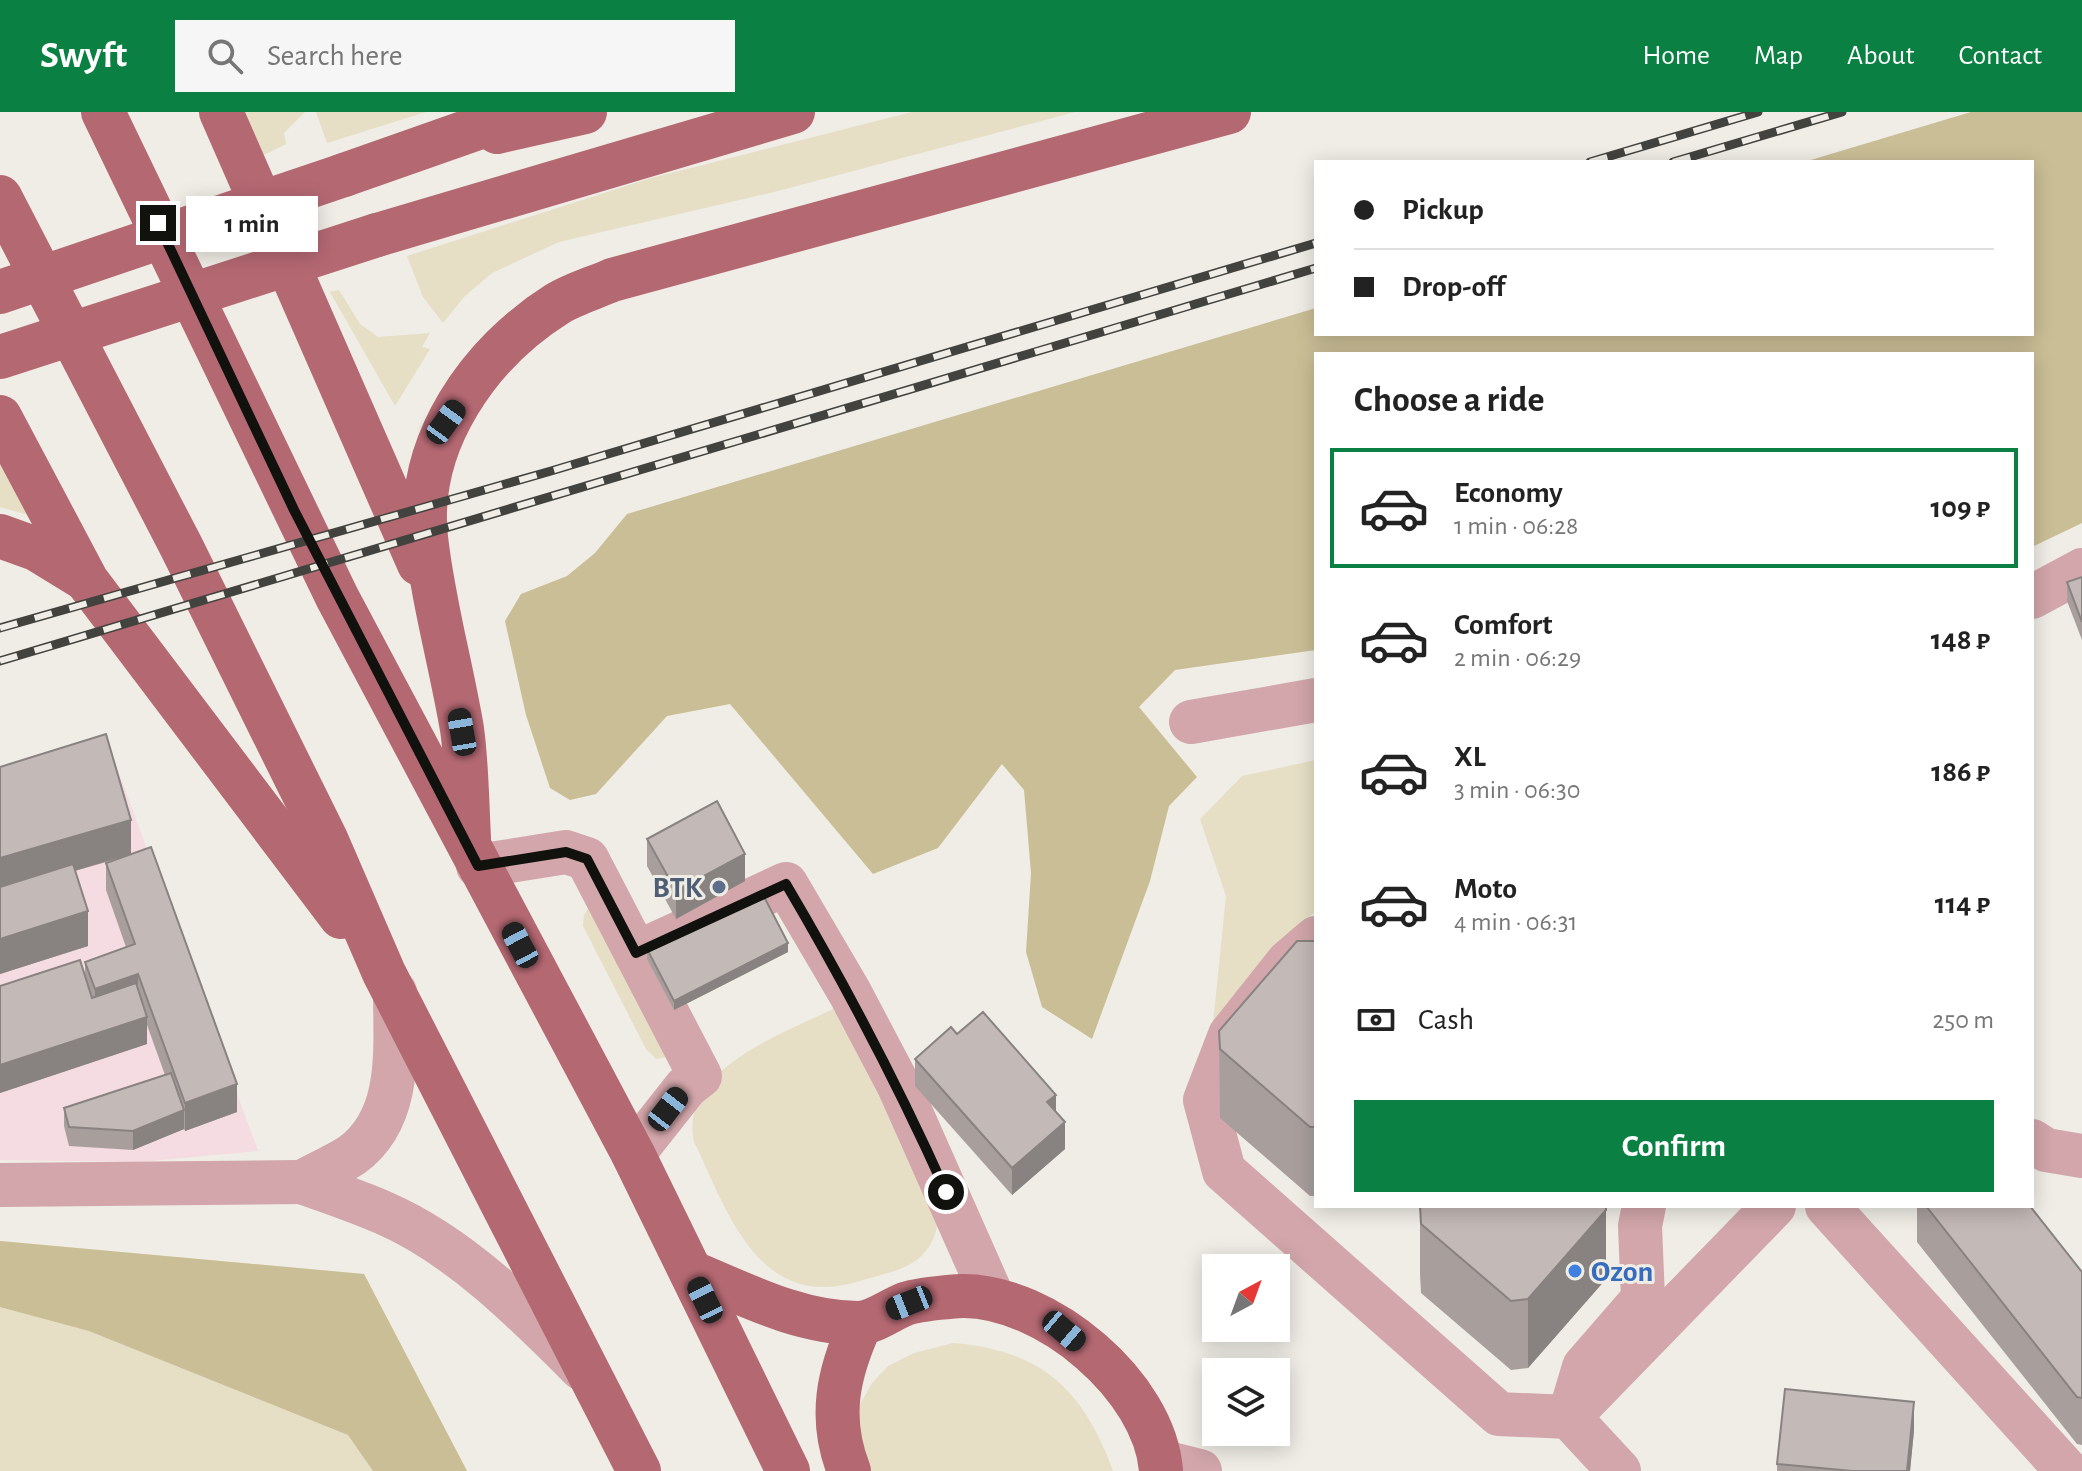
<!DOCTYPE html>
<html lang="en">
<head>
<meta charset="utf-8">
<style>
  :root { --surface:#fff; --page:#f6f6f6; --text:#222; --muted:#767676; --line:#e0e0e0; --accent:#0b8043 }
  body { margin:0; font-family:"Alegreya Sans",sans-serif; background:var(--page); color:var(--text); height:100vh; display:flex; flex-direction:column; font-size:30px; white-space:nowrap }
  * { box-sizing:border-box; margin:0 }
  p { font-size:26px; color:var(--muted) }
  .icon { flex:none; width:44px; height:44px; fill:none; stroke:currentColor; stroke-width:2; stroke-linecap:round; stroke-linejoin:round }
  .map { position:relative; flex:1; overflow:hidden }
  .panel { position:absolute; left:1314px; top:240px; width:720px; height:856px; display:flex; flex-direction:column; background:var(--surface); border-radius:0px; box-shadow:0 4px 20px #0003 }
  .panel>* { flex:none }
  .banner { position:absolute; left:1314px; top:48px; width:720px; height:176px; border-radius:0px; box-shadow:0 4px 20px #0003; display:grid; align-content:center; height:176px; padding:0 40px; background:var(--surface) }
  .needle { width:52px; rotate:41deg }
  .controls { position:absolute; left:1202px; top:1142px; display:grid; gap:16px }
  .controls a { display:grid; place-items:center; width:88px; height:88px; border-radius:0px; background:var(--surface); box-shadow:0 4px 20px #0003; font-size:40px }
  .end { position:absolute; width:36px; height:36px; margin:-18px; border:10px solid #11110e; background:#fff; box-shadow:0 0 0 4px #fff }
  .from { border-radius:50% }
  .bubble { position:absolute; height:56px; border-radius:0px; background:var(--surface); box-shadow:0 4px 20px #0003; font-size:26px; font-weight:600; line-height:56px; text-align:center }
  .car { position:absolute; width:24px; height:48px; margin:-24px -12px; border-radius:10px; box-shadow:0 0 6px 2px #0007; background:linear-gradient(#222 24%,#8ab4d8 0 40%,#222 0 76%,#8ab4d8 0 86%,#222 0) }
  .banner b { display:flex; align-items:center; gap:28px; height:76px; font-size:30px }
  .banner b+b { border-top:2px solid var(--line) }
  .banner i { width:20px; height:20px; background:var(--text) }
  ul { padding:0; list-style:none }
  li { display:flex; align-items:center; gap:24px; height:120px; margin:0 16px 12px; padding:0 24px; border:4px solid transparent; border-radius:0px }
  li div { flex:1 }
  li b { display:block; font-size:30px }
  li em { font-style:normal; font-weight:600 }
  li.on { border-color:var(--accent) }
  li>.icon { width:72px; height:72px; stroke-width:1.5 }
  h2 { padding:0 40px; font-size:36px; line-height:96px }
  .pay { display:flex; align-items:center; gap:20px; height:88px; padding:0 40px; font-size:30px }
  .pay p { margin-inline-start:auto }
  .cta { display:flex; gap:16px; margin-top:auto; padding:16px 40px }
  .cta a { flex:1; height:92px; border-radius:0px; background:var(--accent); color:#fff; font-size:32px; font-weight:600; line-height:92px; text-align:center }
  header { display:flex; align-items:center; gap:48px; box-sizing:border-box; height:112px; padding:0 40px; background:var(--accent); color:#fff }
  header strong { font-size:38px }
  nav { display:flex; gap:44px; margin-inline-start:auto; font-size:28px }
  .search { width:560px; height:72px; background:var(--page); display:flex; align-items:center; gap:20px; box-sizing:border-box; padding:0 28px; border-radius:0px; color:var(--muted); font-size:30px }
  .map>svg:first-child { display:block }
  .industrial { fill:#f5dbe2 }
  .green { fill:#e6dfc6 }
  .forest { fill:#cabe96 }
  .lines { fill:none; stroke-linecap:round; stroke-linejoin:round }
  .minor { stroke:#d2a6aa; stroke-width:44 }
  .major { stroke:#b46872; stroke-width:44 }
  .rail-casing { stroke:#42423e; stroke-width:9 }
  .rail { stroke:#efede5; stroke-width:6; stroke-dasharray:18; stroke-linecap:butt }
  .major-bridge { stroke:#b46872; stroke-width:44 }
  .wall { fill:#a89f9d }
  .shaded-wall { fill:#888280 }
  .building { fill:#c3b9b7; stroke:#888280; stroke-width:2 }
  .route { stroke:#11110e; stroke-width:10 }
  .service-dot { fill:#5c6f8a; stroke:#efede5; stroke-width:3 }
  .shop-dot { fill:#3f7fe0; stroke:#efede5; stroke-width:3 }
  .labels { text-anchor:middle; stroke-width:6; stroke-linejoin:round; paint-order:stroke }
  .service-label { font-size:30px; font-weight:bold; fill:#4e5e75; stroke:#efede5; text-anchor:end }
  .shop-label { font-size:30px; font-weight:bold; fill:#366cbe; stroke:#efede5; text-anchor:start }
</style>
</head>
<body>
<header>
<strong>Swyft</strong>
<div class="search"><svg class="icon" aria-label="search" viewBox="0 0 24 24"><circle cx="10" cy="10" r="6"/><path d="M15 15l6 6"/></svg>Search here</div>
<nav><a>Home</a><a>Map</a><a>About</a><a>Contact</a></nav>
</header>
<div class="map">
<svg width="2082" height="1359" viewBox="0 0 2082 1359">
  <rect width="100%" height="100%" fill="#efede5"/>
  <path class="industrial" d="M112,642L258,1039L139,1050L0,1048V678Z"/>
  <g class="green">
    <path d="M245,0H305L284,21L286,32L260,45Z"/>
    <path d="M316,0H426L327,31Z"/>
    <path d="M912,0H1075L778,79L559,130L492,161L464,185L443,211L423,185L407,144L651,66Z"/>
    <path d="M339,178L360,212L378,225L430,221L422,235L430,237L395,294L330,180Z"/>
    <path d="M0,340L35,405L0,395Z"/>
    <path d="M1316,648V799L1274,835L1213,911L1226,784L1200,707L1242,664Z"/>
    <path d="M591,792L666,945L656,947L646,937L583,814L584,803Z"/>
    <path d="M841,893L938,1106C936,1137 916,1154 888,1161C869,1166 848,1174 828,1175C750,1179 722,1086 694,1030C678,955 787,921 841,893Z"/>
    <path d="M0,1129L364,1162L467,1359H0Z"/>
    <path d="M953,1231C1041,1238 1083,1277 1113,1359H863L855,1301L872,1271L888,1254L914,1241Z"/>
  </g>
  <g class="forest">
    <path d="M1971,0H2082V411L2032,435V242H1316V538L1175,558L1139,595L1197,665L1169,694L1150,769L1092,927L1042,895L1026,840L1031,761L1024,678L1002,652L938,736L873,762L730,592L667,604L596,682L570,688L550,676L526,603L505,509L521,482L567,464L595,441L627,402L1316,196V222H2032V50H1804Z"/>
    <path d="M0,1129L364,1162L467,1359H373L348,1323L89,1219L0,1195Z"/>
  </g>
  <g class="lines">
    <g class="minor">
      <path d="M2032,485L2082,458"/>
      <path d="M1191,610L1316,588"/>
      <path d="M478,754L566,740L587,747L700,964L686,975L633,1042"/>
      <path d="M1316,826L1288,850L1230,923L1205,988L1224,1059L1499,1302L1569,1305L1584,1255L1643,1187L1640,1114L1644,1094"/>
      <path d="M636,841L786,772L850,881L899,974L993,1186"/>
      <path d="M395,880C395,936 403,1006 352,1043C337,1053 318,1061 302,1070C329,1080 357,1089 384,1101C460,1134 524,1199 582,1257"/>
      <path d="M2032,1029L2046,1038L2082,1044"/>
      <path d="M0,1073L302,1070"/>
      <path d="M1827,1094L2067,1359"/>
      <path d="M1160,1349L1200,1359"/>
      <path d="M1619,1359L1569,1305L1774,1094"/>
    </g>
    <g class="major">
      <path d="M103,0L337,485L633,1042L788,1359"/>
      <path d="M221,0L419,452"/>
      <path d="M497,20L585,0"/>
      <path d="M344,63L523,0"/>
      <path d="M0,85L181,434L326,727L384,861L639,1359"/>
      <path d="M377,123L793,0"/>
      <path d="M0,305L87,469L341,805"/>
      <path d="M0,424L36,437L85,467"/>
      <path d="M469,726C467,690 467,653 462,617C451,552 433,490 426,425C416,331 479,241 557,192C573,182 594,176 612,168L1229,0"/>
      <path d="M691,1160C744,1182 799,1211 858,1211C875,1211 892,1196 908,1191C924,1187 946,1185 962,1184C1046,1183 1155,1274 1161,1359"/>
      <path d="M849,1359C828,1306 838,1261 861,1211"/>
    </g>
    <defs>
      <g id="rail">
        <path d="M1590,50L1758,0"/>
        <path d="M1673,50L1842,0"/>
        <path d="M0,516L551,359L1316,131"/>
        <path d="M0,549L1316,156"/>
      </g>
    </defs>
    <use href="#rail" class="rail-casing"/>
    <use href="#rail" class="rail"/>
    <g class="major-bridge">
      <path d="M0,180L344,63"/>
      <path d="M0,245L377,123"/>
    </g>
  </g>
  <g class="wall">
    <path d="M2082,465V528L2067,489V470Z"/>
    <path d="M0,655L131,742L237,1000L185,1019L184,1017L133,1038L69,1034L64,1014V996L165,963L147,913V932L0,981L85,865V850L126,835L106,778V751L127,744L75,759L88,834L0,862Z"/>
    <path d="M647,727L745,769L676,807L647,754Z"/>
    <path d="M1316,831V1084H1310L1220,1006L1219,919Z"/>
    <path d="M647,837L788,840L674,898L647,847Z"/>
    <path d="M957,922L1056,1000L1065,1037L1012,1083L915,974V947Z"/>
    <path d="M1420,1094L1606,1167L1528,1256L1511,1258L1421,1181L1420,1162Z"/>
    <path d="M1917,1094H2030L2082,1160V1333L2077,1332L1917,1130Z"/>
    <path d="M1914,1318L1910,1359H1777V1352Z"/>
  </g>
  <g class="shaded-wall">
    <path d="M131,708V742L0,781V746Z"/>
    <path d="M745,742V769L676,807V779Z"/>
    <path d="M88,799V834L0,862V827Z"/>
    <path d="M788,831V840L674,898V889Z"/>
    <path d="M138,862V889L95,904V877Z"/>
    <path d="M147,905V932L0,981V953Z"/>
    <path d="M237,972V1000L185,1019V991Z"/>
    <path d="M1056,983V1010L1047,990Z"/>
    <path d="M184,998V1017L133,1038V1019Z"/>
    <path d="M1065,1010V1037L1012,1083V1056Z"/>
    <path d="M1606,1098V1167L1528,1256V1187Z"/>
    <path d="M1914,1290V1318L1910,1359H1907Z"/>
  </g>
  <g class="building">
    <path d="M2082,465V510L2067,470Z"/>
    <path d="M106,622L131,708L0,746V655Z"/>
    <path d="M717,689L745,742L676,779L647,727Z"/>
    <path d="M151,735L237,972L185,991L138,862L95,877L85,850L135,832L106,751Z"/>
    <path d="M73,752L88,799L0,827V775Z"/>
    <path d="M761,779L788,831L674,889L647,837Z"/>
    <path d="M1297,829H1314L1316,831V1015H1310L1220,937L1219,919Z"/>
    <path d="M80,848L92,886L136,871L147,905L0,953V874Z"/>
    <path d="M983,900L1056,983L1047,990L1065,1010L1012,1056L915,947L951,915L957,922Z"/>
    <path d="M171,961L184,998L133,1019L69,1015L64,996Z"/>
    <path d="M1420,1094H1606V1098L1528,1187L1511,1189L1421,1112Z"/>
    <path d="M1926,1094H2030L2082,1160V1286L2077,1285Z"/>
    <path d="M1785,1277L1914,1290L1907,1359H1852L1777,1352Z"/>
  </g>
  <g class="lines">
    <path class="route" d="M158,111L294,398L478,754L566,740L587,747L636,841L786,772C845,872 898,973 946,1080"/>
  </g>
  <circle class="service-dot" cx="719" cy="775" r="8"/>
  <circle class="shop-dot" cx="1575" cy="1159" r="8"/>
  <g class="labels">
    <g class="service-label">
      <text x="703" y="785">ВТК</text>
    </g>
    <g class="shop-label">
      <text x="1591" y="1169">Ozon</text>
    </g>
  </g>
</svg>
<div class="controls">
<a><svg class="needle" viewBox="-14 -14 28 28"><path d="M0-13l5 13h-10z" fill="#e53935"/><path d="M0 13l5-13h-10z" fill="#767676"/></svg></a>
<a><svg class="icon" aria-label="layers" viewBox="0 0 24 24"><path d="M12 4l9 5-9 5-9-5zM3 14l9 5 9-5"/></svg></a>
</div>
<i class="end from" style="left:946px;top:1080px"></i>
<i class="end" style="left:158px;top:111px"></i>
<div class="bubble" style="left:186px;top:84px;width:132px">1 min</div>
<i class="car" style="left:446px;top:310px;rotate:36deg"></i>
<i class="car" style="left:462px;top:620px;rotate:350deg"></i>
<i class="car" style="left:520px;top:833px;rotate:332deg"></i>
<i class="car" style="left:668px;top:997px;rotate:38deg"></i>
<i class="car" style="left:705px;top:1188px;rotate:334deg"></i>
<i class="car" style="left:909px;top:1191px;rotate:248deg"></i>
<i class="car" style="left:1064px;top:1219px;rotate:130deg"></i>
<div class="banner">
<b><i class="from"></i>Pickup</b>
<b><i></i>Drop-off</b>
</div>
<section class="panel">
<h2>Choose a ride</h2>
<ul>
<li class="on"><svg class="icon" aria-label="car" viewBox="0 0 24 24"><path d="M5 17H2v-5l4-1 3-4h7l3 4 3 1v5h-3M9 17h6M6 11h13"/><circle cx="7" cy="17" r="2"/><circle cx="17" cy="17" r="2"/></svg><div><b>Economy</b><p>1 min · 06:28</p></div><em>109 ₽</em></li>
<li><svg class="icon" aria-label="car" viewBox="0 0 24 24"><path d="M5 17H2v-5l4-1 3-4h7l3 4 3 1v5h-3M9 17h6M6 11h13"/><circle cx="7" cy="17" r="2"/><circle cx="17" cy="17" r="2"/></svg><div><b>Comfort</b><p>2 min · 06:29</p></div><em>148 ₽</em></li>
<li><svg class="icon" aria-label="car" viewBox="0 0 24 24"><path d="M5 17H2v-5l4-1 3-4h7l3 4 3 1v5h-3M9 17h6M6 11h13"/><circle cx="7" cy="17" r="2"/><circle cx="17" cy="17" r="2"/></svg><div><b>XL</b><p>3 min · 06:30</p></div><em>186 ₽</em></li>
<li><svg class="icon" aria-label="car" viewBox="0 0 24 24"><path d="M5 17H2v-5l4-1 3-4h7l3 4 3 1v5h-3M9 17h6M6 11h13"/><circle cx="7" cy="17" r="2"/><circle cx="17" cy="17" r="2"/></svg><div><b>Moto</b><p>4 min · 06:31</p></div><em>114 ₽</em></li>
</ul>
<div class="pay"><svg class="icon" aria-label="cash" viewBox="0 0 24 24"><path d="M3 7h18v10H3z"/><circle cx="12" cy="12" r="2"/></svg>Cash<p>250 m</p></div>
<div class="cta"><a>Confirm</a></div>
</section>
</div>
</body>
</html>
